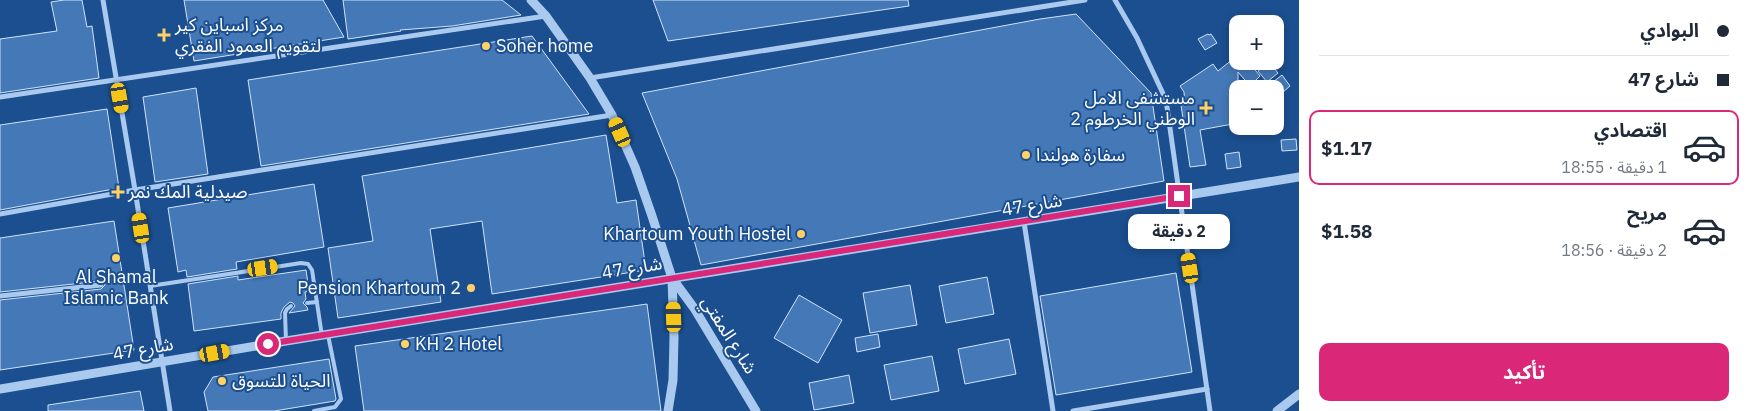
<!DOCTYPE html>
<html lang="ar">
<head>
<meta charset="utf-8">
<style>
  :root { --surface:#fff; --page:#f2f2f3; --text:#1f2937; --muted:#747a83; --line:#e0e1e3; --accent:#db2777 }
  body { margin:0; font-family:"IBM Plex Sans","Noto Sans Arabic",sans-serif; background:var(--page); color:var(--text); direction:rtl; height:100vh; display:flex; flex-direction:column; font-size:19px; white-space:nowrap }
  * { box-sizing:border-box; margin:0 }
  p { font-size:16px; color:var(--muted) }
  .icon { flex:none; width:28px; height:28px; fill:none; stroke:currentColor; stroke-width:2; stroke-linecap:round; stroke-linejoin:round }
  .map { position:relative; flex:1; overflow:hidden; direction:ltr }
  .sheet { display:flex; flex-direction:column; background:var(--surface); width:450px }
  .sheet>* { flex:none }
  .hud { display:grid; align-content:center; height:110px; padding:0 20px; background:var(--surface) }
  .buttons { position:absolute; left:1229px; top:15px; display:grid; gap:10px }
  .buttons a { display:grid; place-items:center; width:55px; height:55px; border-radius:10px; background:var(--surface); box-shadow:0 2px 8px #0003; font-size:25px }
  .end { position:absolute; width:22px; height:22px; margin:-11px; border:6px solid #db2777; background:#fff; box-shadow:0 0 0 2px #fff }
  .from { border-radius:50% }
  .bubble { position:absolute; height:35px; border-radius:10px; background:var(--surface); box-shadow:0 2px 8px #0003; font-size:16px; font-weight:700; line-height:35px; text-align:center; direction:rtl }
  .car { position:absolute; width:15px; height:30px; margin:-15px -8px; border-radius:6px; box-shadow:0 0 4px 1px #0007; background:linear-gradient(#f5c518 24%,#345 0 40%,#f5c518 0 76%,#345 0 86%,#f5c518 0) }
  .hud b { display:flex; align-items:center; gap:18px; height:48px; font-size:19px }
  .hud b+b { border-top:1px solid var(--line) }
  .hud i { width:12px; height:12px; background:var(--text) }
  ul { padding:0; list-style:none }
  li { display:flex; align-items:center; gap:15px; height:75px; margin:0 10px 8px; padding:0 10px; border:2px solid transparent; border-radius:10px }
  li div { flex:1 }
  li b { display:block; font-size:19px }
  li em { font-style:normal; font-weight:700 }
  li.active { border-color:var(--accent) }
  li>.icon { width:45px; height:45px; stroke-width:1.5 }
  .cta { display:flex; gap:10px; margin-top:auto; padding:10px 20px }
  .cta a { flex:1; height:58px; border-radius:10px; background:var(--accent); color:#fff; font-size:20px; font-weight:700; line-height:58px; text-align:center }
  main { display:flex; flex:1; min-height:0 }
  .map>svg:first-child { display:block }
  .building { fill:#4478b7; stroke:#cfe3fa }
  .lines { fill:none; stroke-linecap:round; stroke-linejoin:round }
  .service { stroke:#a9c9ee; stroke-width:4 }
  .minor { stroke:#a9c9ee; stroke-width:5 }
  .tertiary { stroke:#a9c9ee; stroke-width:9 }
  .route { stroke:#db2777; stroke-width:6 }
  .poi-dot { fill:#ffd166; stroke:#1b4f8f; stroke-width:2 }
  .labels { text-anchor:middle; stroke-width:4; stroke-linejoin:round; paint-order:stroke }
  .poi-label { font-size:18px; fill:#fff; stroke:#1b4f8f; text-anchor:start }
  .street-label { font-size:18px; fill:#fff; stroke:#1b4f8f }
</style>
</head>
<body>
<main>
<section class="sheet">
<div class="hud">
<b><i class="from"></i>البوادي</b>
<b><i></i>شارع 47</b>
</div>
<ul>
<li class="active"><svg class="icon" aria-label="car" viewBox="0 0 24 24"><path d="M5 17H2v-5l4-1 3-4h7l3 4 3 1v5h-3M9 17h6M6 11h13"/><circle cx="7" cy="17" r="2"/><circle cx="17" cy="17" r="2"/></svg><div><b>اقتصادي</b><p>1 دقيقة · 18:55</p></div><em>$1.17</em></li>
<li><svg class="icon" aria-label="car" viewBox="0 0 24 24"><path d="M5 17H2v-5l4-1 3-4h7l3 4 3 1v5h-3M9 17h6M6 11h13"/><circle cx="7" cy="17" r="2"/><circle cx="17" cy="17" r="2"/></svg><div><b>مريح</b><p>2 دقيقة · 18:56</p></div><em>$1.58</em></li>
</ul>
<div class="cta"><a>تأكيد</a></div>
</section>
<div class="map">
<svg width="1299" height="411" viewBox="0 0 1299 411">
  <rect width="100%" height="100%" fill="#1b4f8f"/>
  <g class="building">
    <path d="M64,0H82L87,27L92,26L99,78L0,93V39L57,31L51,2Z"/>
    <path d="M184,0H323L344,37L194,61Z"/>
    <path d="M343,0H502L521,15L452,26L400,30L401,31L348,39Z"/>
    <path d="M653,0H908L909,6L668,41Z"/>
    <path d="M1076,14L1151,93L1164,181L701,265L677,179L642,93L1040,19Z"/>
    <path d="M1208,34L1209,35L1211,34L1217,43L1205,50L1198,39Z"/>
    <path d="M532,36L589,114L261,166L248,80Z"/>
    <path d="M1238,55V61H1248L1260,76L1250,86L1238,72V123L1200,130L1206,165L1190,167L1181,105H1185L1184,92L1180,86L1213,64L1218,71Z"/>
    <path d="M1269,62L1278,73L1267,82L1258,71Z"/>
    <path d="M1282,75L1290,86L1282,93L1273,82Z"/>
    <path d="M196,88L208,174L155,182L143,97Z"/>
    <path d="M107,109L119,188L0,210V125Z"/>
    <path d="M606,135L617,203L636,200L646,270L492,294L482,221L430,229L441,302L338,318L328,248L373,241L362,176Z"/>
    <path d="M1296,139L1297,150L1282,151L1281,140Z"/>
    <path d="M1239,152L1241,167L1227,169L1225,154Z"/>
    <path d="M314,184L324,247L236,262L237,269L187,277L186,270L178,272L168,208Z"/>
    <path d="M114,221L134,350L0,370V300L101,289L105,285L104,282L101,281L0,292V238Z"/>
    <path d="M306,270L309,291L305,292L306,299L303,303L307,307L308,310L289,313L295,306L293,303L290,302L284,307L281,313V319L194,331L188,284L238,276V280Z"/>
    <path d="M1176,273L1192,372L1056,395L1040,296Z"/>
    <path d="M987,277L994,314L946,323L939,286Z"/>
    <path d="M910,285L917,325L870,333L863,293Z"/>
    <path d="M799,295L842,320L818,363L774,338Z"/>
    <path d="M647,304L661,411H364L355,346Z"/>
    <path d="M878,334L880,347L857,352L855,338Z"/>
    <path d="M1009,339L1016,374L965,384L958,349Z"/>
    <path d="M932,356L939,391L891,400L884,365Z"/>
    <path d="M329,359L336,399L335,401L274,411H208L204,392L213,377Z"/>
    <path d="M849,375L854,403L814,410L809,383Z"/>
    <path d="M140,391L144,411H48V405Z"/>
  </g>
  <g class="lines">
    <g class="service">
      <path d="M150,286L301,263L308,264L312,270L322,336"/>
      <path d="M307,303L317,302"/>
      <path d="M286,341L285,313L287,309L291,306"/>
      <path d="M314,411L335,407L341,399L328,335"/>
    </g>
    <g class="minor">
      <path d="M103,0L135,190L170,411"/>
      <path d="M1115,0L1137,38L1166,100L1210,411"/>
      <path d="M590,78L1085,0"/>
      <path d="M0,97L546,16"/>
      <path d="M0,214L135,190L612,115"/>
      <path d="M1024,222L1053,411"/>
      <path d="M0,296L101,285"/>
      <path d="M1073,411L1207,389"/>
    </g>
    <g class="tertiary">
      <path d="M531,0L546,16L590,78L612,115L635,167L652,216L672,278L674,337L673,380L668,411"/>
      <path d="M672,278L694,308L756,411"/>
      <path d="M0,389L286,341L1299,177"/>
      <path d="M1277,411L1299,394"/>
    </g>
  </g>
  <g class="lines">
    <path class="route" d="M268,344L1179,196"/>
  </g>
  <g class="poi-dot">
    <path d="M161.5 27.5h5v5h5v5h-5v5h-5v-5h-5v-5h5z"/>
    <circle cx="486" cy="46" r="5"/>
    <path d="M1203.5 100.5h5v5h5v5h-5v5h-5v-5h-5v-5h5z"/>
    <circle cx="1026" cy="155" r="5"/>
    <path d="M115.5 184.5h5v5h5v5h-5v5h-5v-5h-5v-5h5z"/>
    <circle cx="801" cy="234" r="5"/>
    <circle cx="116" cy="258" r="5"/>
    <circle cx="471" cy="288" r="5"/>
    <circle cx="405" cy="344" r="5"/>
    <circle cx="222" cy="381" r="5"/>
  </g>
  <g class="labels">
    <g class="poi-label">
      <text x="175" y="31">مركز اسباين كير<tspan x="175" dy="21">لتقويم العمود الفقري</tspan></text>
      <text x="496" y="52">Soher home</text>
      <text x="1195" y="104" text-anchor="end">مستشفى الامل<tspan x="1195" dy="21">الوطني الخرطوم 2</tspan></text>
      <text x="1036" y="161">سفارة هولندا</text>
      <text x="128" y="198">صيدلية المك نمر</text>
      <text x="791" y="240" text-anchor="end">Khartoum Youth Hostel</text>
      <text x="116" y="283" text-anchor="middle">Al Shamal<tspan x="116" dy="21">Islamic Bank</tspan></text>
      <text x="461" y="294" text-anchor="end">Pension Khartoum 2</text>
      <text x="415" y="350">KH 2 Hotel</text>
      <text x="232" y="387">الحياة للتسوق</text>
    </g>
    <g class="street-label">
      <text transform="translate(1032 205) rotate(-9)" y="6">شارع 47</text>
      <text transform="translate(632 268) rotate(-9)" y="6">شارع 47</text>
      <text transform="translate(729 335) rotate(58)" y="6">شارع المفتي</text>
      <text transform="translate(143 349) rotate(-10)" y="6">شارع 47</text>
    </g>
  </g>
</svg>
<div class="buttons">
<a>+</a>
<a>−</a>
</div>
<i class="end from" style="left:268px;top:344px"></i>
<i class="end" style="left:1179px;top:196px"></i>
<div class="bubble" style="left:1128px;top:214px;width:102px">2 دقيقة</div>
<i class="car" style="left:120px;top:98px;rotate:170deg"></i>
<i class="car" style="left:620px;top:132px;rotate:336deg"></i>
<i class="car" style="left:141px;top:228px;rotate:351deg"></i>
<i class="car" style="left:263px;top:268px;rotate:81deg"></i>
<i class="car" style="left:1190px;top:268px;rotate:351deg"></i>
<i class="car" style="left:674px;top:317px;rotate:358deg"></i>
<i class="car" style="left:215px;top:353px;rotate:80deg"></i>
</div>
</main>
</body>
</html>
